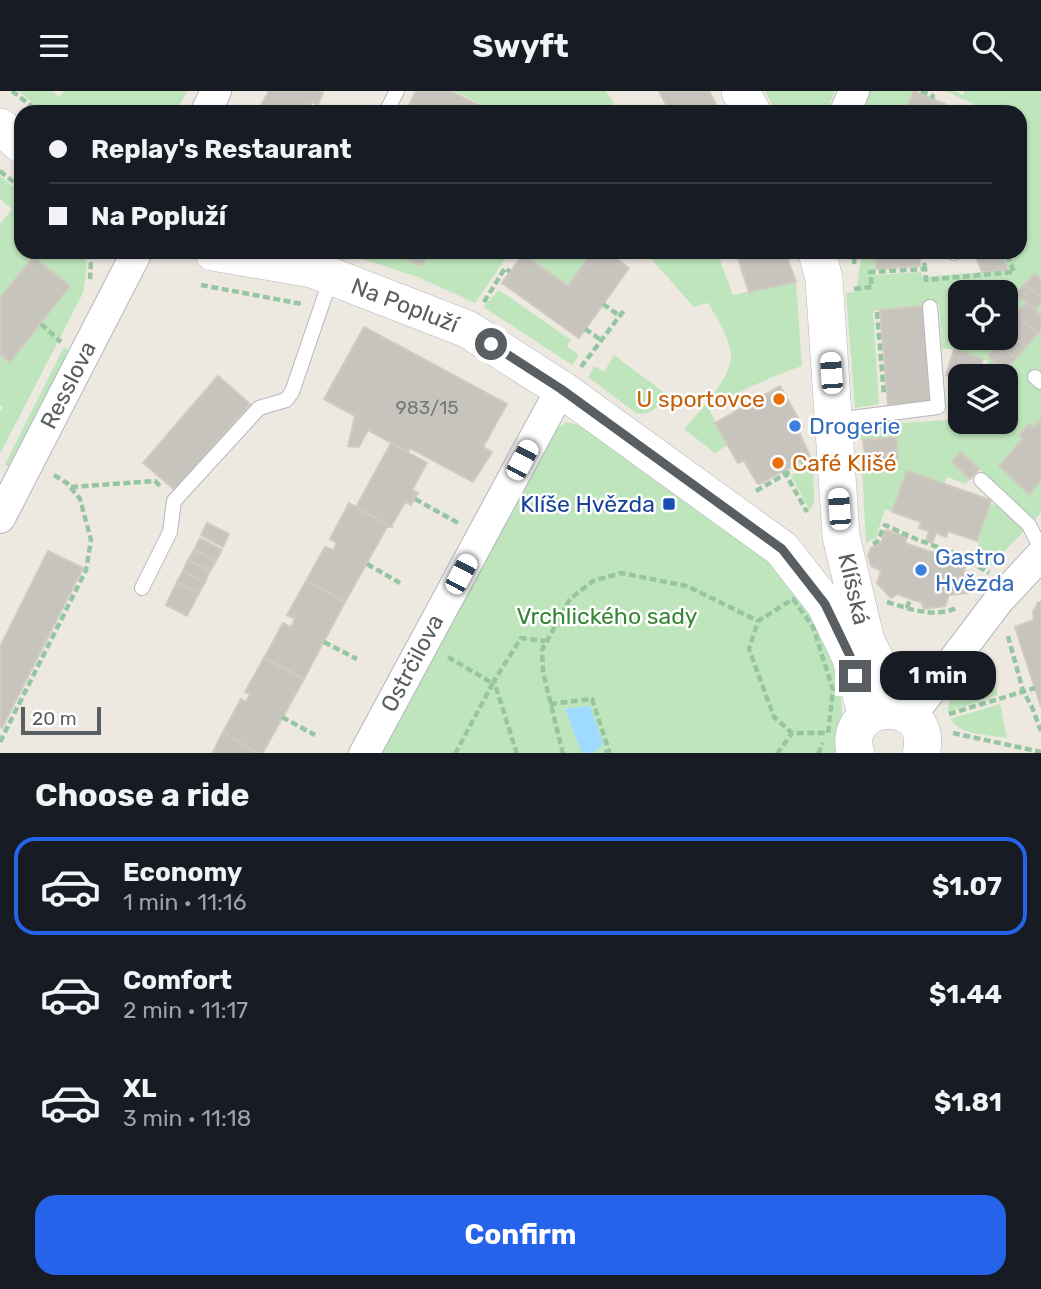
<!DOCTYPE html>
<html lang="en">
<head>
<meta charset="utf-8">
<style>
  :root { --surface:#171b24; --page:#20242c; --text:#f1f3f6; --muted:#9ea1a6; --line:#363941; --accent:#2563eb }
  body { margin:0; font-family:Rubik,sans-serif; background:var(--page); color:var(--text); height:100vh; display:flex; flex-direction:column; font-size:26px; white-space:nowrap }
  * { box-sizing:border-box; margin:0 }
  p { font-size:23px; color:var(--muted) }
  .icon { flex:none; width:38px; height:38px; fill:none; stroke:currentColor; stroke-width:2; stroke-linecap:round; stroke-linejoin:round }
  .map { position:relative; height:662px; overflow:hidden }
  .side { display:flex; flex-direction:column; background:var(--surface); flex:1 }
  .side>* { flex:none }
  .top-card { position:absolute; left:14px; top:14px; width:1013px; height:154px; border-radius:21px; box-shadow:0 2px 5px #0004; display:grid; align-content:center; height:154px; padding:0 35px; background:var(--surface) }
  .tools { position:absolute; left:948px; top:189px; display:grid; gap:14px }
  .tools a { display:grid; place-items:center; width:70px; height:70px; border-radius:14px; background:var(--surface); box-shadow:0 2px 5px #0004; font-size:35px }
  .scale { position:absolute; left:21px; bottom:18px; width:80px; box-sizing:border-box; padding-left:7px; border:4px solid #595e62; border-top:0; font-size:19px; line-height:24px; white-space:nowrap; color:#595e62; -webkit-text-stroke:5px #fff; paint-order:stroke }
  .end { position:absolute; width:32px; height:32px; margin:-16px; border:9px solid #595e62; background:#fff; box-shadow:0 0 0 4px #fff }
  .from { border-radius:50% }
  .bubble { position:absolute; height:49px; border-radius:21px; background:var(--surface); box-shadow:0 2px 5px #0004; font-size:23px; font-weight:700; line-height:49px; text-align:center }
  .car { position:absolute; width:21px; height:42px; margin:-21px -10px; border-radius:9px; box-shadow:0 0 5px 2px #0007; background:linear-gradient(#fff 24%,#345 0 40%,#fff 0 76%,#345 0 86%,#fff 0) }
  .top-card b { display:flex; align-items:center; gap:24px; height:66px; font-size:26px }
  .top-card b+b { border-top:2px solid var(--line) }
  .top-card i { width:18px; height:18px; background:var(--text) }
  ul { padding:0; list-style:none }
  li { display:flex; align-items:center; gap:21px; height:98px; margin:0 14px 10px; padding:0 21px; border:4px solid transparent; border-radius:21px }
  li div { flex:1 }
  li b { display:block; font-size:26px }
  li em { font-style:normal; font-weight:700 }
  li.selected { border-color:var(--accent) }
  li>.icon { width:63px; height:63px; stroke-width:1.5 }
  h2 { padding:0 35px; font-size:32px; line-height:84px }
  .primary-button { display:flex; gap:14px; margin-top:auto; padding:14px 35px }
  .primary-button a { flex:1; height:80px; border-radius:21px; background:var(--accent); color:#fff; font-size:28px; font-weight:700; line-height:80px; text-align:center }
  header { display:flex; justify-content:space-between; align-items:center; height:91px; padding:0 35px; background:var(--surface); font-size:32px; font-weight:700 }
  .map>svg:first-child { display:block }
  .green { fill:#bfe5bd; fill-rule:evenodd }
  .water { fill:#9fdbff }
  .building { fill:#c7c4be; stroke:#d1cabf; stroke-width:2 }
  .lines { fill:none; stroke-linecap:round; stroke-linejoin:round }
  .service-casing { stroke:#b4b7bc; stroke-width:16 }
  .minor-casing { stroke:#b4b7bc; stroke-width:32 }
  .tertiary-casing { stroke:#b4b7bc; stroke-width:38 }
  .path { stroke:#96c5a1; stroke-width:4.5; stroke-dasharray:7 3.5; stroke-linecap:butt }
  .service { stroke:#fff; stroke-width:14 }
  .minor { stroke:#fff; stroke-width:30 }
  .tertiary { stroke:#fff; stroke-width:37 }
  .route { stroke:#595e62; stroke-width:9 }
  .food-dot { fill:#e8710a; stroke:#fff; stroke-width:2.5 }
  .shop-dot { fill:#3f7fe0; stroke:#fff; stroke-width:2.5 }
  .transit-dot { fill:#1a4fb4; stroke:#fff; stroke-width:2.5 }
  .labels { text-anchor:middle; stroke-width:5; stroke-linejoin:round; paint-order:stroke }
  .number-label { font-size:19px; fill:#747879 }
  .street-label { font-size:23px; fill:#595e62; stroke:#fff }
  .food-label { font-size:23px; fill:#c56008; stroke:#fff; text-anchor:end }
  .shop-label { font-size:23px; fill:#366cbe; stroke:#fff; text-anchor:start }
  .transit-label { font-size:23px; fill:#164399; stroke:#fff; text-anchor:end }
  .park-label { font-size:23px; fill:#368635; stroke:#fff }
</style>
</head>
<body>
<header><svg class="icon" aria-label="menu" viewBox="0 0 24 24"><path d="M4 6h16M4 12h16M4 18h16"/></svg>Swyft<svg class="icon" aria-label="search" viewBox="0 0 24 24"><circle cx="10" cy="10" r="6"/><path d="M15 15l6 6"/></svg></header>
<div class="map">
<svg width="1041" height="663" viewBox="0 0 1041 663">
  <rect width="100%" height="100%" fill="#ede9e1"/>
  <g class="green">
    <path d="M18,0H52L59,6L64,0H187L176,21H44Z"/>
    <path d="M454,0H606L614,13L602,19L603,21H477L481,13Z"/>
    <path d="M765,0H835L826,21H776Z"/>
    <path d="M870,0H914L905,21H861Z"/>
    <path d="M945,0H954L963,4L964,0H1041V329L1033,337L1019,344L1023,348L999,375L1028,402L1041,389V422L1034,429L961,361L970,388L966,393L947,386L944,393L907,380L892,421L885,418L875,449L872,448L866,452L862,376L866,373L898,369L896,346L860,349L857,346V335L961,328V331H1006V285H984L988,270L954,258H942L939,213L873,220L879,313L855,317L846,202L856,201L862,161H875L876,184L921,181L922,186L1008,179L1001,161H1020V21H971L974,13ZM961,201H1006V239L1026,256L1004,280L988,265L997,252L995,250L998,247H961Z"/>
    <path d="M0,85L21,102V161H83L87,176L83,202L0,363V321L3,317L0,314V263L10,271L70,195L33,166L0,207V133L12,118L0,108Z"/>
    <path d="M359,161H392L421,175L429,161H510L475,212L418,186L362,168L359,165Z"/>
    <path d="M522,161H592L568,195Z"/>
    <path d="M645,161H717L733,204L796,191L802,275C769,286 739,301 709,318L728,354L715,362L684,338C698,321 733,286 731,263C729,246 717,227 708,212L694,216Z"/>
    <path d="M499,199L571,249L567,255L579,264L572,274L485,217L484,215Z"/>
    <path d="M64,256L72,261L12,379L5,373Z"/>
    <path d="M614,264L666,303C658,316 652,325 636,322L588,286L594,275L604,281Z"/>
    <path d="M567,331L580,335L792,488L839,573L842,623L835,662L373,663L552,340Z"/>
    <path d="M813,372L814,411L810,420L791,385Z"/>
    <path d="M990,413C1004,415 1016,429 1024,440L988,477C971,450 980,440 990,413Z"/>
    <path d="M987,568L998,604L947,621L952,601Z"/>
    <path d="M1000,613L1007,647C990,644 960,644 950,628Z"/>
  </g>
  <path class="water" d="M590,615L603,652C598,661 591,663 582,662L565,618Z"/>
  <g class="building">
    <path d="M269,0H320L323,2L318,14L312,11L306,21H275L261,14Z"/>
    <path d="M416,0H450L479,14L476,21H406Z"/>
    <path d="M659,0H709L720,21H670Z"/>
    <path d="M914,0L945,13L942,21H905Z"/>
    <path d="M392,161H429L422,175Z"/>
    <path d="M592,161H607L629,177L579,247L502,192L523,163L568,195Z"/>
    <path d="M736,161H785L796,191L749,201Z"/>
    <path d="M875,161H919L920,175L876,178Z"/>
    <path d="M974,161H1001L1008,179L982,181Z"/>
    <path d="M33,166L70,195L10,271L0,263V207Z"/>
    <path d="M1035,183L1041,189V207L1025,193Z"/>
    <path d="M1025,193L1041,207V212L1035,219L1016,203Z"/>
    <path d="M1026,211L1041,224V239L1037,243L1016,224Z"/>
    <path d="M923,215L932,311L888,314L880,219Z"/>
    <path d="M1016,224L1037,243L1026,256L1006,239V235Z"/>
    <path d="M364,236L507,313L483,356L492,361L473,391L410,357L408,361L368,339L359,356L348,355L355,325L324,308Z"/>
    <path d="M1006,239L1026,256L1015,268L995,250L998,247H1006Z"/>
    <path d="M997,252L1015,268L1004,280L988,265Z"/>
    <path d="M954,258L983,268L977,285H961V289L946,284Z"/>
    <path d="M218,285L250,313L175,399L143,372Z"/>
    <path d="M780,295L803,336L798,339L810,365L760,393L757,392L744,370L738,372L715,332Z"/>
    <path d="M1041,329V389L1029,403L999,375L1023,348L1019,344L1029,333L1033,337Z"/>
    <path d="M896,346L898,369L866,373L863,349Z"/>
    <path d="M391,352L427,372L412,399L418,402L411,414L405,411L391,436L356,416Z"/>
    <path d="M961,361L979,378L970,388L952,371Z"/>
    <path d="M907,380L991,409L977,450L948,440L946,446L936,442L932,452L926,450L929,440L919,437L921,431L892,421Z"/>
    <path d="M349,412L391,436H387L345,511L306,490L325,456L333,459L337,452L330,448Z"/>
    <path d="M207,432L229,443L223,456L201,444Z"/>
    <path d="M886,439L907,446L905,452L966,473L964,480L971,490L968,502L949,504L945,515L924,518L921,511L910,508L898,503L891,507L877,492L881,480L871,475L868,465L871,457L881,452Z"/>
    <path d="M200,447L222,459L216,470L194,459Z"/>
    <path d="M194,459L216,470L210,480L188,469Z"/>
    <path d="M48,460L83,477L2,637L0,636V556Z"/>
    <path d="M188,469L210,480L205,491L183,480Z"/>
    <path d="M183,480L205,491L199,502L177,491Z"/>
    <path d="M306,490L345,511L304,588L264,567L283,532L291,536L295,528L287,524Z"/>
    <path d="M177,491L199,502L187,525L166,514Z"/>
    <path d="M1038,511H1041V616L1015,536L1034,529L1033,521Z"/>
    <path d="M264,567L304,588L262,663H259L223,641L241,608L246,611L250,603L245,601Z"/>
    <path d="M223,641L259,663H212Z"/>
  </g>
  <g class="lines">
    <defs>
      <g id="service">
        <path d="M386,21L397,0"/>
        <path d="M954,161V162"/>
        <path d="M1035,286L1041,291"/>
        <path d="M835,329L938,316L930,216"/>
        <path d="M981,389L1029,434L1041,458"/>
        <path d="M142,497L170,441L174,410L259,317L286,309L292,301L331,187"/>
      </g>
      <g id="minor">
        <path d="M206,21L216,0"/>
        <path d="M845,21L854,0"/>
        <path d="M0,427L137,161"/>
        <path d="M911,625L999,509L1041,464"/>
        <path d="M364,663L561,298"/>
      </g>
      <g id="tertiary">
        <path d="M740,0L752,21"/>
        <path d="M0,36L21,53"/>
        <path d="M213,161L312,178L467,238L561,298L782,458L825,513L850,565L867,625"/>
        <path d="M817,161L824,188L841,445L866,550L900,619"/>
        <path d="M856,663C838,608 936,602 921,663"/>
      </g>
    </defs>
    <use href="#service" class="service-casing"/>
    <use href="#minor" class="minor-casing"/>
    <use href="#tertiary" class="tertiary-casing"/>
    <g class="path">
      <path d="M12,0L39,21"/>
      <path d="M921,0L933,5L932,8"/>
      <path d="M0,80L21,97"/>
      <path d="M88,161L91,171L90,188"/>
      <path d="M923,161L925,178"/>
      <path d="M854,173L855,161"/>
      <path d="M201,194L302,213"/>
      <path d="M854,198L872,196L870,181L925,178L926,189L1014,181L1006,161"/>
      <path d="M484,211L505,177L510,181"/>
      <path d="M603,213L620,225"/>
      <path d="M877,221L884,304"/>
      <path d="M41,233L61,251"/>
      <path d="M585,238L601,249"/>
      <path d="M581,276L625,218"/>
      <path d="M784,380L807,421"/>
      <path d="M71,396L155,390L161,396"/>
      <path d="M756,400L806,371"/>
      <path d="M415,408L460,433"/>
      <path d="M873,453L877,451L885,434L916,448L959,464L989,482"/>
      <path d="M367,473L400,492"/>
      <path d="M793,508L813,536L833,599L828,642H792L774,626L749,558L758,530Z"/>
      <path d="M887,511C910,518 933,527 957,517"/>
      <path d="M907,517L910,508"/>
      <path d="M1008,545L1023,600L1032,616L1041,640"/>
      <path d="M324,551L357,568"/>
      <path d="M448,566L492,592"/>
      <path d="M550,613L592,608L609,660L602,663"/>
      <path d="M949,623L1035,597"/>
      <path d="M282,626L315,644"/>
      <path d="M953,642L1041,661"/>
      <path d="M0,651L86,479L91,449L80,408L67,392L52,383"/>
      <path d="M455,663L494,590"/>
      <path d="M517,663L494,590L521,547L545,550"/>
      <path d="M563,663L543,581L542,559L570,508L593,490L621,482L687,495L758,530"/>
      <path d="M777,663L792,642"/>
      <path d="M818,663L823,652"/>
    </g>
    <use href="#service" class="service"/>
    <use href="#minor" class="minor"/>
    <use href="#tertiary" class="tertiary"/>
  </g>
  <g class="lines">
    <path class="route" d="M491,253L561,298L782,458L825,513L850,565L855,585"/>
  </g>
  <g class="food-dot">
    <circle cx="779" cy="308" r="7"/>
    <circle cx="778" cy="372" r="7"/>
  </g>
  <g class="shop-dot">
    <circle cx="795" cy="335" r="7"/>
    <circle cx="921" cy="479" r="7"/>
  </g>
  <rect class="transit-dot" x="662" y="406" width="14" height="14" rx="3.5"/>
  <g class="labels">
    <g class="number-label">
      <text x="427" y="323">983/15</text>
    </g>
    <g class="street-label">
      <text transform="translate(405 214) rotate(21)" y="8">Na Popluží</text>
      <text transform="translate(68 294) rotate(-63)" y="8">Resslova</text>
      <text transform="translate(854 498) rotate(77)" y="8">Klíšská</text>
      <text transform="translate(412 572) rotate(-62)" y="8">Ostrčilova</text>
    </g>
    <g class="food-label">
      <text x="765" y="316">U sportovce</text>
      <text x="792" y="380" text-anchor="start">Café Klišé</text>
    </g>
    <g class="shop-label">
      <text x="809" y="343">Drogerie</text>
      <text x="935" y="474">Gastro<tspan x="935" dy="26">Hvězda</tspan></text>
    </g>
    <g class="transit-label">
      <text x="655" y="421">Klíše Hvězda</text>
    </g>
    <g class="park-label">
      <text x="607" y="533">Vrchlického sady</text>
    </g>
  </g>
</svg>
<div class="tools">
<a><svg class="icon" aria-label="locate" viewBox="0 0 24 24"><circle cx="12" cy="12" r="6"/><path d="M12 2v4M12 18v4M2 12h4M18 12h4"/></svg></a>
<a><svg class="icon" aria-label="layers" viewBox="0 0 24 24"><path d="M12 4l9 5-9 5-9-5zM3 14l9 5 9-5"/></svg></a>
</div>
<div class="scale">20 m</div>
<i class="end from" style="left:491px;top:253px"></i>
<i class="end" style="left:855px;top:585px"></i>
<div class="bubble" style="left:880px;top:560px;width:116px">1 min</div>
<i class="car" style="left:831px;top:282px;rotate:356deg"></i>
<i class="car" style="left:522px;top:369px;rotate:28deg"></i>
<i class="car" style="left:839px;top:418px;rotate:356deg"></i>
<i class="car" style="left:461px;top:483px;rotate:28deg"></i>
<div class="top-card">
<b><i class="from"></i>Replay's Restaurant</b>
<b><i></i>Na Popluží</b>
</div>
</div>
<section class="side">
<h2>Choose a ride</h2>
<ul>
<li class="selected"><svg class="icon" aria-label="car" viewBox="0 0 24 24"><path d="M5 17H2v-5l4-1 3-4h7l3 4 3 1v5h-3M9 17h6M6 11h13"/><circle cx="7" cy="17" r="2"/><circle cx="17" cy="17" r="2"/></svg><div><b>Economy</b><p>1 min · 11:16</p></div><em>$1.07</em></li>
<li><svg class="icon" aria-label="car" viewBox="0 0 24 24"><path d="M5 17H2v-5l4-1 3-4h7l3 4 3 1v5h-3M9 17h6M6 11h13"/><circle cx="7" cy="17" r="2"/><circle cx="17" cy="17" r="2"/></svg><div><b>Comfort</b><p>2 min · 11:17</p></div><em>$1.44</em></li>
<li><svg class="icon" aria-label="car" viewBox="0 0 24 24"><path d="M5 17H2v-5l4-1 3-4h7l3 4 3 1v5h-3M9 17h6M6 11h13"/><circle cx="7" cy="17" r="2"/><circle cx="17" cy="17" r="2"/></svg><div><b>XL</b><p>3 min · 11:18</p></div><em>$1.81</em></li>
</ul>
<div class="primary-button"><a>Confirm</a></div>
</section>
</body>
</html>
